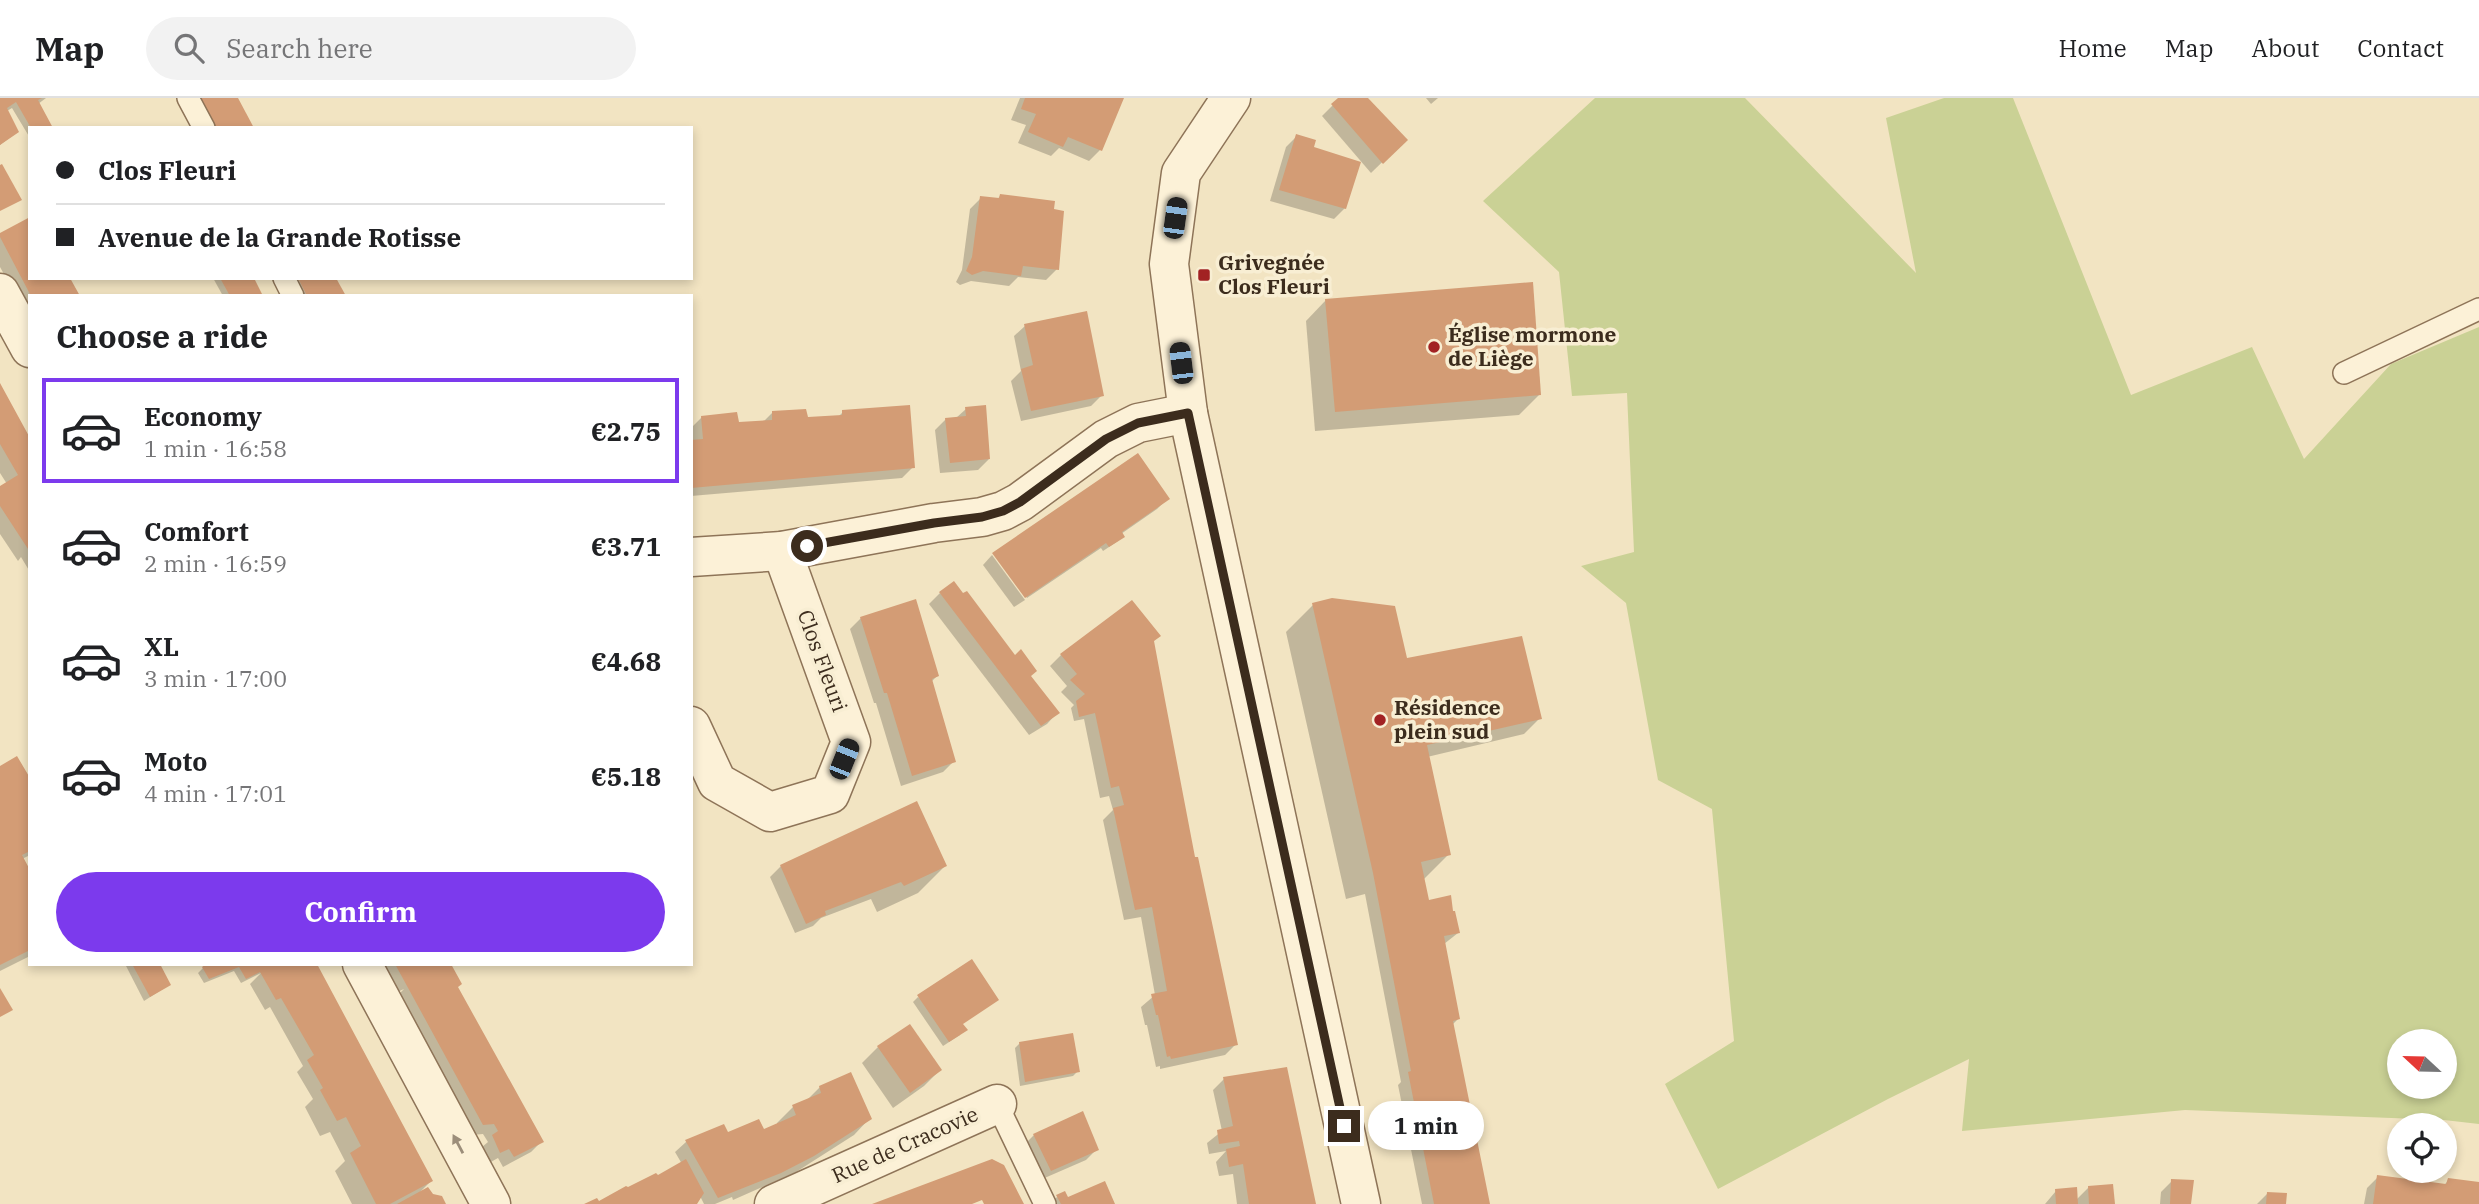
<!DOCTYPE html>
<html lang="en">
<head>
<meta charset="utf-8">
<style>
  :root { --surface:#fff; --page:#f2f2f2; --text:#202124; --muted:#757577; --line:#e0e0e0; --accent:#7c3aed }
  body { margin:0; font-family:"IBM Plex Serif",serif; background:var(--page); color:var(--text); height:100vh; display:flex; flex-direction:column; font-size:26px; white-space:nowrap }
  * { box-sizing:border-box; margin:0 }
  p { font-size:23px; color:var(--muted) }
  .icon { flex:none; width:38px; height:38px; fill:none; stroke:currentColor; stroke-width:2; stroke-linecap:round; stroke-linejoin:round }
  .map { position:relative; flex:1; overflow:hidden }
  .panel { position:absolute; left:28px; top:196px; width:665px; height:672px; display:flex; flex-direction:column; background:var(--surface); border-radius:0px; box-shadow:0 4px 10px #0003 }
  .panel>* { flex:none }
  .banner { position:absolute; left:28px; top:28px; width:665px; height:154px; border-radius:0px; box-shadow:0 4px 10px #0003; display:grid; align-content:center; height:154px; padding:0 28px; background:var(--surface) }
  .needle { width:46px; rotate:292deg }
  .tools { position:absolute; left:2387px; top:931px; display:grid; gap:14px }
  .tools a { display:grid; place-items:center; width:70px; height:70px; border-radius:50%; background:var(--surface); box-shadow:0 4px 10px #0003; font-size:35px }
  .end { position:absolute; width:32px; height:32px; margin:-16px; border:9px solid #3c2c1d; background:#fff; box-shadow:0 0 0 4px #fff }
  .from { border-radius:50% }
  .bubble { position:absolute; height:49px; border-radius:24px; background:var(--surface); box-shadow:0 4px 10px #0003; font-size:23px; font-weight:800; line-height:49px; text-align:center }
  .car { position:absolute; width:21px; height:42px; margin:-21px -10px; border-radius:9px; box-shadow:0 0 5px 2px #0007; background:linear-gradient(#222 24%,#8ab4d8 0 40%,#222 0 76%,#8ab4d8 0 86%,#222 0) }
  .banner b { display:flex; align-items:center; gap:24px; height:66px; font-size:26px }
  .banner b+b { border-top:2px solid var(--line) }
  .banner i { width:18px; height:18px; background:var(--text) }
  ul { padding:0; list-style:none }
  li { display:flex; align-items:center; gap:21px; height:105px; margin:0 14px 10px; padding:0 14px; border:4px solid transparent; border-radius:0px }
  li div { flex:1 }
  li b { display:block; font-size:26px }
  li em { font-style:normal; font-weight:800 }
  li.selected { border-color:var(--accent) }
  li>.icon { width:63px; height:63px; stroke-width:1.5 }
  h2 { padding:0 28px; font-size:32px; line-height:84px }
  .action { display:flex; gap:14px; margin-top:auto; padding:14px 28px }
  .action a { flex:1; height:80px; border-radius:42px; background:var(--accent); color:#fff; font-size:28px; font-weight:800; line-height:80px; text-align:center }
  header { display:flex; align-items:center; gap:42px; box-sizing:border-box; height:98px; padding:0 35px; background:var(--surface); border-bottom:2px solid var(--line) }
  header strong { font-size:33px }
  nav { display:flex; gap:38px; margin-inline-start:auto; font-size:24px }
  .search { width:490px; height:63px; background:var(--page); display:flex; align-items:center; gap:18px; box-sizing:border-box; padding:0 24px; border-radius:38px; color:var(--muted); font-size:26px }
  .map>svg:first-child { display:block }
  .green { fill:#cad195; fill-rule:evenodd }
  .shadow { fill:#0003 }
  .building { fill:#d39c75 }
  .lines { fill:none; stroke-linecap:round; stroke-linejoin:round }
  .lane-casing { stroke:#8e7458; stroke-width:24 }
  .street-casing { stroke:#8e7458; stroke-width:41 }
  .lane { stroke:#fcf1d7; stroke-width:21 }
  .street { stroke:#fcf1d7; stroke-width:38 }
  .oneway { fill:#9c8e7a }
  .route { stroke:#3c2c1d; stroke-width:9 }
  .poi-dot { fill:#a22223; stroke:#f8eed3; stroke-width:2.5 }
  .labels { text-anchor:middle; stroke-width:7; stroke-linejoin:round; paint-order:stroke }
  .poi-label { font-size:21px; font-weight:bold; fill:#3c2c1d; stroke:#f8eed3; text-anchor:start }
  .street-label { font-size:21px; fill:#3c2c1d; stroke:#f8eed3 }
</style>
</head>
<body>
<header>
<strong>Map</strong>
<div class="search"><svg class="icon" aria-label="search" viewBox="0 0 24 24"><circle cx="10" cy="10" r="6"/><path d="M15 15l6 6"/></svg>Search here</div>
<nav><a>Home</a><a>Map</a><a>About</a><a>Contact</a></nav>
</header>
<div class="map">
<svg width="2479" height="1106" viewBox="0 0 2479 1106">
  <rect width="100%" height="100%" fill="#f2e4c2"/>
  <path class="green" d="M1595,0H1745L1916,175L1886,20L1944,0H2013L2131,297L2252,249L2304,361L2391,266L2479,229V1026L2444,1022L2185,1012L1962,1033L1969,961L1888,1001L1718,1091L1665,986L1734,943L1712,711L1658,682L1626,505L1581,468L1634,454L1627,295L1572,298L1559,174L1483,103ZM2445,943V989H2399V943Z"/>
  <g class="shadow">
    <path d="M0,0H46L38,6L51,30H30V40L12,10L7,13L17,34L0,47Z"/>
    <path d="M1020,0H1122L1100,52L1089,63L1059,50L1051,58L1018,45L1026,27L1011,22Z"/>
    <path d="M1340,0H1366L1405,42L1371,75L1322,18Z"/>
    <path d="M1426,0H1438L1431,6Z"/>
    <path d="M1297,38L1345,110L1334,121L1270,103L1286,49Z"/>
    <path d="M1000,98L1057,171L1046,182L1018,179L1009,188L971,183L960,187L956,184L962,172L970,111L981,100L997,102Z"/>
    <path d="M0,137L30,180L78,198H30V223L0,169Z"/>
    <path d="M213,180H252L261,198H223Z"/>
    <path d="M290,180H334L344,198H300Z"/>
    <path d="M1326,202L1540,296L1519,317L1315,333L1306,223Z"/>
    <path d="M1025,228L1102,297L1091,308L1021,323L1011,283L1021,273L1014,238Z"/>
    <path d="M0,288L30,343V474L21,459L18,463L0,436V391L7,386L0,375Z"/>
    <path d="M966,311L989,361L978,372L940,375L935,332L946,321L956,320Z"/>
    <path d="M773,314L807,321L838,319L843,314L913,369L902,380L691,398V330L702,319L737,326L763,324Z"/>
    <path d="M1167,401L1157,411L1121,436L1118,443L1103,453L1101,450L1027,500L995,455Z"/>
    <path d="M992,457L1025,502L1014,509L983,467Z"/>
    <path d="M940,495L1029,578L1057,615L1047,626L1029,637L929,506Z"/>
    <path d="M1132,505L1152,544L1194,761L1236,946L1225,957L1160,971V968L1156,969L1147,927H1145L1141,909L1155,897L1141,819L1124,822L1103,722L1113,712L1109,698L1100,700L1084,621L1074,623L1071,610L1074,607L1061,594L1067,588L1050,568L1061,557Z"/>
    <path d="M1313,507L1406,562L1540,620L1524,636L1427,659L1449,756L1423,782L1427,804L1458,835L1444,846L1458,921L1452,927L1489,1106H1422L1398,987L1401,984L1365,796L1346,801L1286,534Z"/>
    <path d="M861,520L937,578L931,584L954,663L943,674L901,688L876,605H874L850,531Z"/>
    <path d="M0,670L30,684V757L22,761L30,776V858L0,873Z"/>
    <path d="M781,768H945L918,795L877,814L871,801L821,820L813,828L795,835L770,779Z"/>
    <path d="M125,866H158L169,887L144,903Z"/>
    <path d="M314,866L431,1083L419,1095L431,1097L445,1106H352L335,1073L345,1063L330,1034L320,1038L305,1009L313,1001L297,974L303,968L270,909L265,912L250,886L261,875L241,885L234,873L204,885L198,875L203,870Z"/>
    <path d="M377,866H440L456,889L542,1043L531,1054L503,1069L498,1060L489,1065L482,1049L488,1044L483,1036L472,1037L392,903L404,891L393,896Z"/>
    <path d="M918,899L962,927L960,937L943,948L913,904Z"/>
    <path d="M1020,945L1078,973L1073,978L1020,988L1015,950Z"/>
    <path d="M878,949L940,972L924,988L893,1010L862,965Z"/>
    <path d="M1224,981L1313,1106H1237L1233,1076L1219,1078L1216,1064L1226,1053L1209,1056L1207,1045L1222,1033L1213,992Z"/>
    <path d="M820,989L870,1020L854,1037L796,1074L733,1102L732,1099L715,1106H704L700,1098L695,1106H589L598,1105L657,1079L682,1066L675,1054L686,1044L724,1029L727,1038L764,1033L777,1027V1025L793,1009L806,1003Z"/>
    <path d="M1034,1037L1097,1051L1086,1062L1040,1082L1023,1048Z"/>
    <path d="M2378,1079L2443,1088L2449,1082L2479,1086V1106H2364L2367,1090Z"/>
    <path d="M2172,1083L2189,1106H2160L2161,1094Z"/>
    <path d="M2089,1089L2114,1106H2045L2056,1093L2076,1102Z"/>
    <path d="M2267,1096L2285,1106H2257Z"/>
    <path d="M1057,1099L1068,1101L1113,1106H1053L1052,1104Z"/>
  </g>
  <g class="building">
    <path d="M0,0H42L38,2L53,30H31L16,4L7,10L19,34L0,47Z"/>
    <path d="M196,0H238L254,30H212Z"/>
    <path d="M1025,0H1124L1102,53L1068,39L1063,49L1028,34L1036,16L1021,11Z"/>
    <path d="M1338,0H1368L1408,42L1383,66L1331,6Z"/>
    <path d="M1296,36L1316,42L1314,49L1361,64L1346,111L1279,92Z"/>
    <path d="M2,66L22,102L0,113V67Z"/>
    <path d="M1000,96L1055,103L1054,111L1064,113L1059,172L1023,168L1021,178L983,173L972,177L966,173L972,159L980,98L999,100Z"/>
    <path d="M30,119V180H70L80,198H31L0,139V135Z"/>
    <path d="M220,180H254L263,198H230Z"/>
    <path d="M298,180H336L346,198H307Z"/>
    <path d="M1533,184L1541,297L1335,314L1325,201Z"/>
    <path d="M1087,213L1104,298L1031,313L1021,271L1033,267L1024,226Z"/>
    <path d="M0,285L30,340V454L0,408V388L18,377L0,346Z"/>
    <path d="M910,307L915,370L691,390V342L703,341L701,318L737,314L739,324L772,322V313L806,311L808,319L842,317V312Z"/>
    <path d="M986,307L990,361L950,365L945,320L966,318L965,309Z"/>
    <path d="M1138,355L1170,401L1122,434L1125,439L1109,449L1106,445L1025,500L992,455Z"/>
    <path d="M954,483L963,495L967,493L1015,557L1021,551L1037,573L1031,578L1060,615L1041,628L939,494Z"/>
    <path d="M1332,500L1395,508L1407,560L1522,538L1542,621L1427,647L1451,757L1421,764L1429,802L1451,797L1453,813H1455L1460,835L1444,838L1460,921L1453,923L1490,1106H1434L1408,974L1411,973L1373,775L1312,505Z"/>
    <path d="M916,501L939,578L932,581L956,664L912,678L887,595H884L860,519Z"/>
    <path d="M1132,502L1161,538L1154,543L1165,602L1195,759H1198L1238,947L1171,961L1170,958L1167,959L1158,917H1156L1151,896L1167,893L1152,809L1135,812L1113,710L1124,707L1119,688L1111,690L1095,615L1079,619L1076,603L1085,596L1070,582L1077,576L1060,556Z"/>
    <path d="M17,658L30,680V753L22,757L30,772V852L0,867V668Z"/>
    <path d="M917,703L947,768L904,788L901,784L825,813L826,817L806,826L780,767Z"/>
    <path d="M972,861L999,902L963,926L968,932L949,944L917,897Z"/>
    <path d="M132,866H160L171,887L150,899Z"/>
    <path d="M206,866H317L433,1083L390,1106H376L350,1055L361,1048L346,1019L337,1023L320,992L323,990L307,962L314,957L281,900L276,902L260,874L246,881L239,869L209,881L202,869Z"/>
    <path d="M395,866H451L462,886L458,889L544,1044L514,1059L509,1051L500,1055L492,1037L498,1033L494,1026L483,1027Z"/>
    <path d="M0,890L13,912L0,919Z"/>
    <path d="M910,926L942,972L910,995L877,948Z"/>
    <path d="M1073,935L1080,974L1025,984L1019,944Z"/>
    <path d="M1287,969L1316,1106H1249L1243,1066L1229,1069L1226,1051L1240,1048L1239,1043L1219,1046L1217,1032L1233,1028L1223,979Z"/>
    <path d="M851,974L872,1021L814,1058L781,1075L718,1100L685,1042L724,1026L728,1034L759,1021L764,1031L796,1017L792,1007L821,995L819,988Z"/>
    <path d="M1083,1013L1099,1052L1051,1073L1033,1036Z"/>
    <path d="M686,1061L704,1095L697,1106H584L597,1100L599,1103L626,1088L628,1089L656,1075L658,1077Z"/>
    <path d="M992,1061L1004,1067L1024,1106H984L982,1102L972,1106H872Z"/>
    <path d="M2377,1077L2446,1086L2448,1080L2479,1084V1106H2373Z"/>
    <path d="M2171,1081L2194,1082L2191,1106H2170Z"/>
    <path d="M1105,1083L1115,1106H1061L1056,1097L1065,1093L1068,1099Z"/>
    <path d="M2113,1086L2115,1106H2089L2088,1088Z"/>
    <path d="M428,1089L433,1096L442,1098L446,1106H397Z"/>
    <path d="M2077,1089L2078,1106H2056L2055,1091Z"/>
    <path d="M2267,1094L2287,1095L2286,1106H2266Z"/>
  </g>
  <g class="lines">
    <defs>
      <g id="lane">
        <path d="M188,0L204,30"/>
        <path d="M284,180L293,198"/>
        <path d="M2344,275L2479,211"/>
        <path d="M997,1006L1045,1106"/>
      </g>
      <g id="street">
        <path d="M1231,0L1181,75L1169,166L1188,315L1361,1106"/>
        <path d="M0,195L30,250"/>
        <path d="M691,459L782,453L934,425L982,419L1003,413L1020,404L1106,341L1138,325L1188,315"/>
        <path d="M691,628L717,684L770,714L830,696L851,644L782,453"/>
        <path d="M362,866L491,1106"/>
        <path d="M774,1106L997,1006"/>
      </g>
    </defs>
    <use href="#lane" class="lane-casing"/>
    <use href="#street" class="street-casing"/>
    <use href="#lane" class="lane"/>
    <use href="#street" class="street"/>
  </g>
  <defs><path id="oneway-solid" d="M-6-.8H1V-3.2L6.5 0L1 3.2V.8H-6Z" transform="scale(1.75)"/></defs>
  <use class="oneway" href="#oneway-solid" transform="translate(458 1046) rotate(-118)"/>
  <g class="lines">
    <path class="route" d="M807,448L934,425L982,419L1003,413L1020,404L1106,341L1138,325L1188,315L1344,1028"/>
  </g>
  <g class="poi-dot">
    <rect x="1197" y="170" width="14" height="14" rx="3.5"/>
    <circle cx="1434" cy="249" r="7"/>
    <circle cx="1380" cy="622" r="7"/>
  </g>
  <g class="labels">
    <g class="poi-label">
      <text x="1218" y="172">Grivegnée<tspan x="1218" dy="24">Clos Fleuri</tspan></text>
      <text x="1448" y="244">Église mormone<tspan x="1448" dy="24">de Liège</tspan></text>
      <text x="1394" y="617">Résidence<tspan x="1394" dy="24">plein sud</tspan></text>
    </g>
    <g class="street-label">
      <text transform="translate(822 563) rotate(70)" y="7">Clos Fleuri</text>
      <text transform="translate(905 1047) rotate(-24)" y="7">Rue de Cracovie</text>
    </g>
  </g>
</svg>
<div class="tools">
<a><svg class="needle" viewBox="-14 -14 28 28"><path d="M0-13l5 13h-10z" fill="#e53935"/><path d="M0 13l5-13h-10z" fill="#757577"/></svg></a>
<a><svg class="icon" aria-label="locate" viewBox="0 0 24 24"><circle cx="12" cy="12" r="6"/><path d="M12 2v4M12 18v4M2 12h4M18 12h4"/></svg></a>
</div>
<i class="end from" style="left:807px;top:448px"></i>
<i class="end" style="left:1344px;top:1028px"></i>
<div class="bubble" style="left:1368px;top:1003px;width:116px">1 min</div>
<i class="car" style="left:1175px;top:120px;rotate:8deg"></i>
<i class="car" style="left:1181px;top:265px;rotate:353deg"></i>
<i class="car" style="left:844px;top:661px;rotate:22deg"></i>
<div class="banner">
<b><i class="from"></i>Clos Fleuri</b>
<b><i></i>Avenue de la Grande Rotisse</b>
</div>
<section class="panel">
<h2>Choose a ride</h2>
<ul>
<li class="selected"><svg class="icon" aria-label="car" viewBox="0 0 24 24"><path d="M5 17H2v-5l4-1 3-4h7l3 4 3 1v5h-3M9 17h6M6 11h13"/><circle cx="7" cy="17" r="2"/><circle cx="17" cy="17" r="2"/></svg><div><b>Economy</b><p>1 min · 16:58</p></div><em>€2.75</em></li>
<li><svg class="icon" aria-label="car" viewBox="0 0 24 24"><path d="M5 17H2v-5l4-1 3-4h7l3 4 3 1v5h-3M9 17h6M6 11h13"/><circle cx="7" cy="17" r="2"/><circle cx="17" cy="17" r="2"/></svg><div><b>Comfort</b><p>2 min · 16:59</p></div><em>€3.71</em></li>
<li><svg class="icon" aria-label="car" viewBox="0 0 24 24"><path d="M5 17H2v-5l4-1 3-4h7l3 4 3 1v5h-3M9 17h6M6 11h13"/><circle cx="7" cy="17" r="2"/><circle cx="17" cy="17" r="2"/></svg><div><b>XL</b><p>3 min · 17:00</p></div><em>€4.68</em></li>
<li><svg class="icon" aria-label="car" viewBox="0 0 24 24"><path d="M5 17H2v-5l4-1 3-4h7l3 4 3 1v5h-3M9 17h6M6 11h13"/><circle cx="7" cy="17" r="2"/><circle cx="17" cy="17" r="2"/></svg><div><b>Moto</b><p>4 min · 17:01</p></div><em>€5.18</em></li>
</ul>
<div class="action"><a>Confirm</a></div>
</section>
</div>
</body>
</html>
